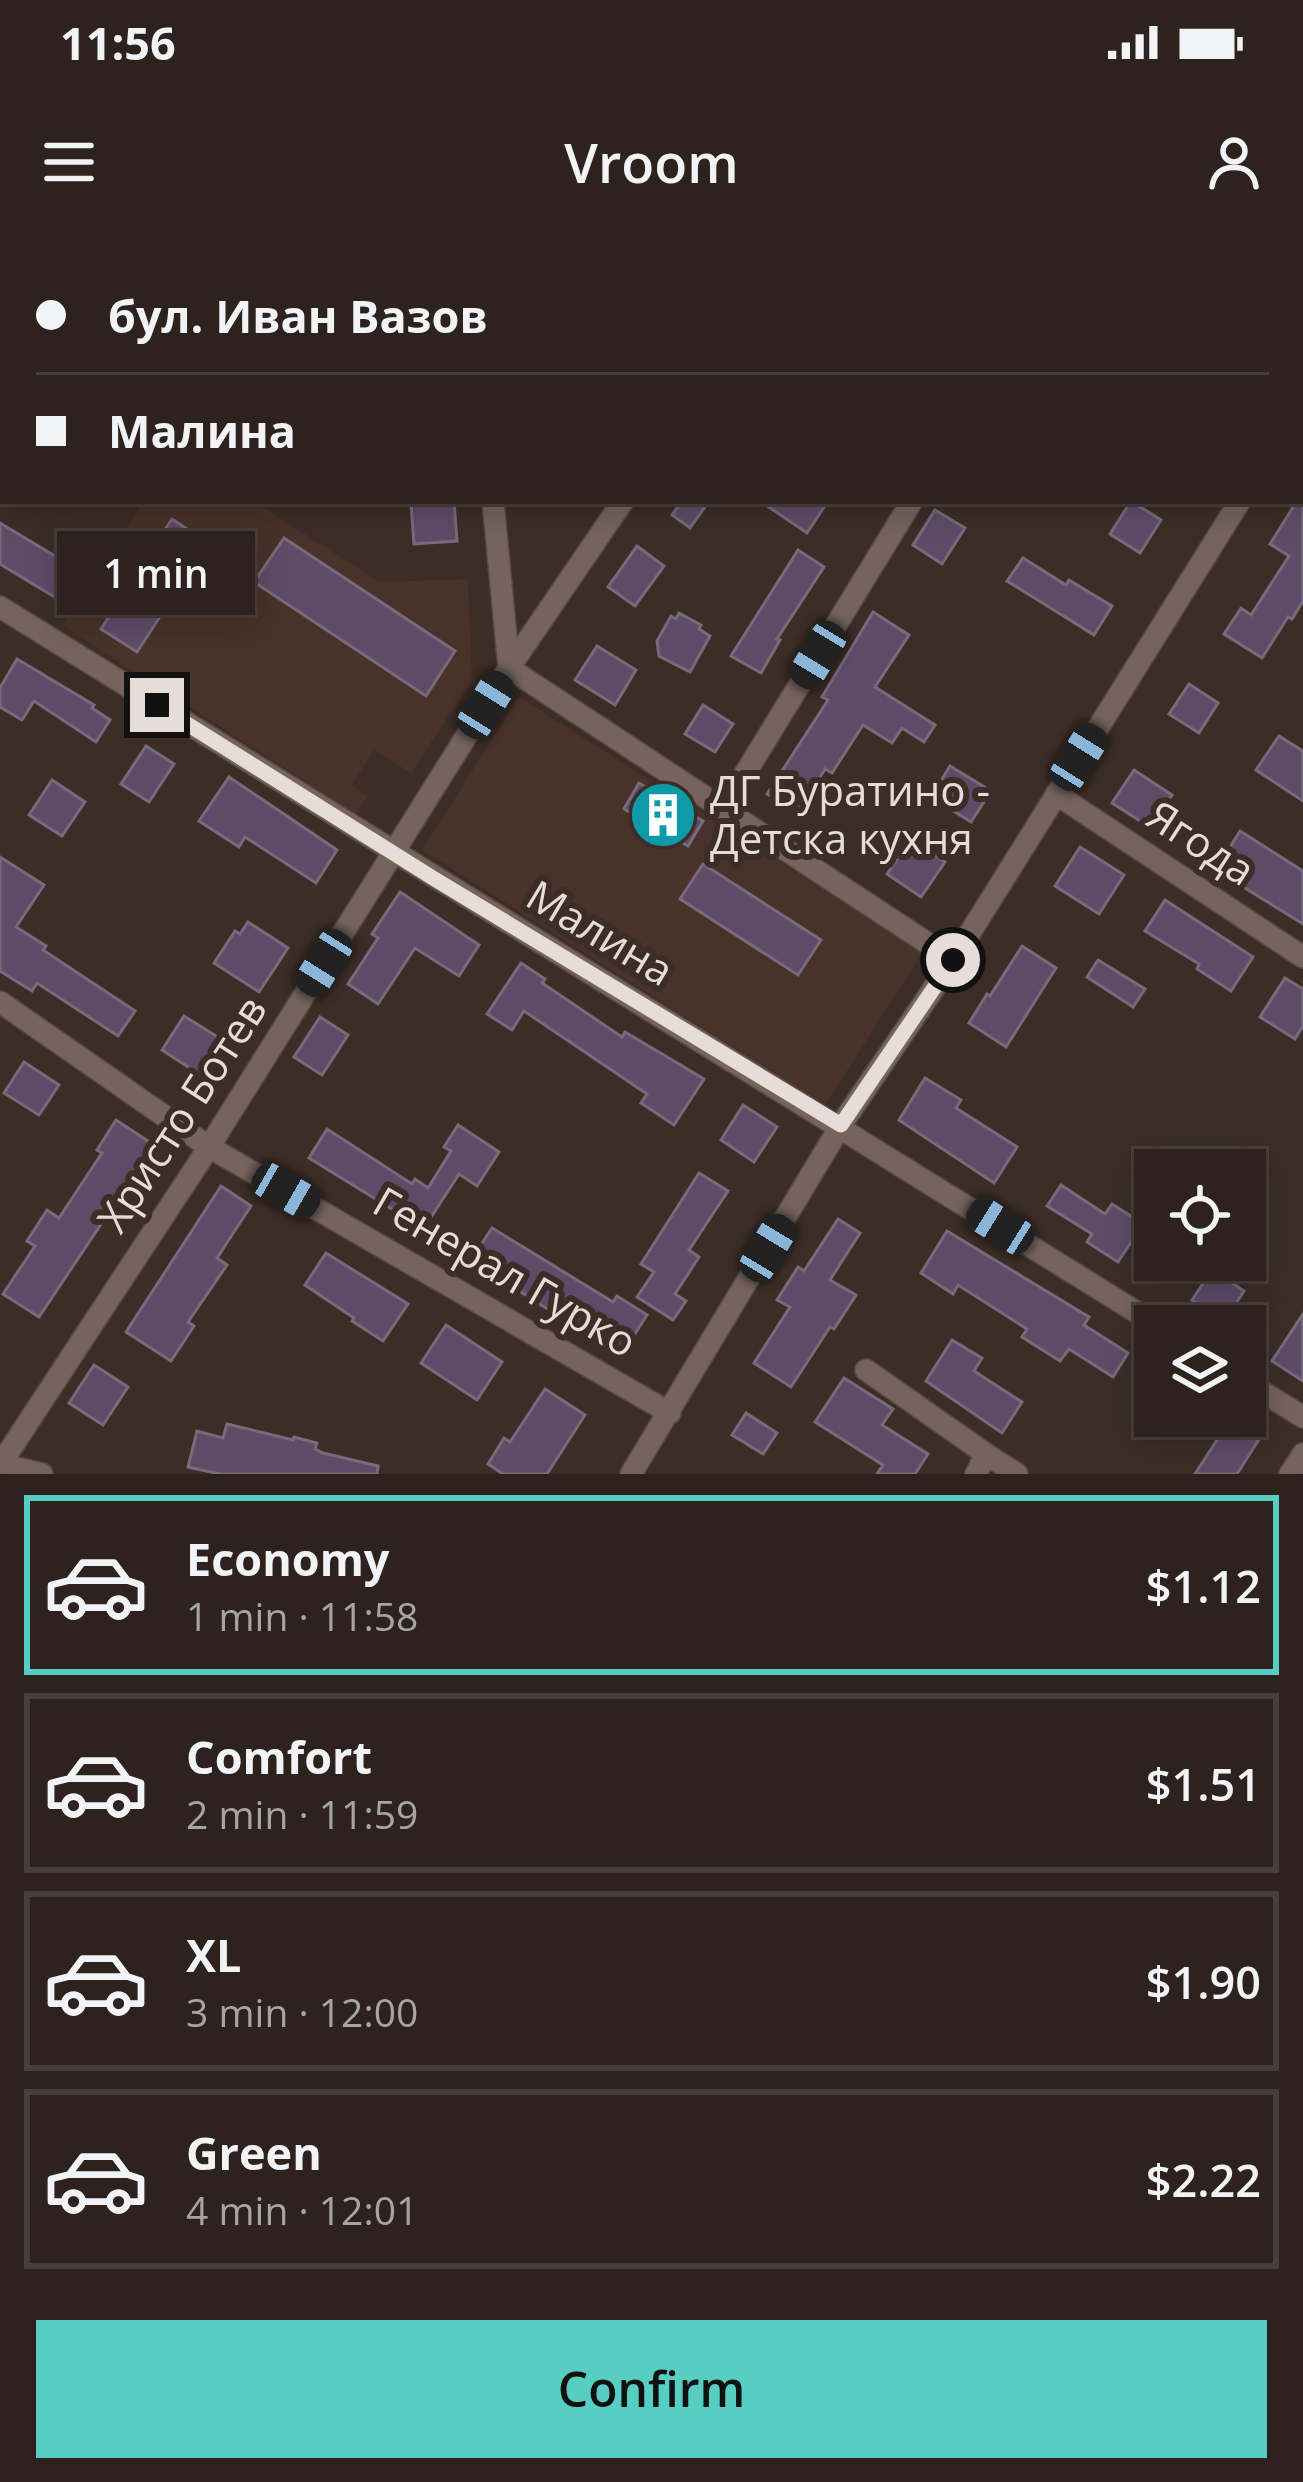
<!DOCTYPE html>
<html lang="en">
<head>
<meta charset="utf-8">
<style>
  :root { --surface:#2d221d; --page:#392f2a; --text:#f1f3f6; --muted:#a7a4a4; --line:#483f3b; --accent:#57cec1 }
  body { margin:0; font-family:"Open Sans",sans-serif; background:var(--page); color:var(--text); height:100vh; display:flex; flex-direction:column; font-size:45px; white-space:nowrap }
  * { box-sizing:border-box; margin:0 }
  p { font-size:39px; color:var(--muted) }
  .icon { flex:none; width:66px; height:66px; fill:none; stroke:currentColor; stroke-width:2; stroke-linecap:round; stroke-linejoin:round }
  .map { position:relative; height:1234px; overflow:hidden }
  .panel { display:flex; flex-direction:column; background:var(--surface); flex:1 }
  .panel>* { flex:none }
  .hud { position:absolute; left:0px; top:0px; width:1305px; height:264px; box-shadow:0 6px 30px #0003,0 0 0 3px var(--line); display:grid; align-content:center; height:264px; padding:0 36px; background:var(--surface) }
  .tools { position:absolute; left:1134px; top:909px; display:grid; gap:24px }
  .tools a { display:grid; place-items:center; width:132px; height:132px; border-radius:0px; background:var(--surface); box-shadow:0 6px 30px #0003,0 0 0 3px var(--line); font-size:60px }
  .end { position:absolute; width:54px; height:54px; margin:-27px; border:15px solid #e6dcd8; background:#111; box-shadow:0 0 0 6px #111 }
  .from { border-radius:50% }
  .bubble { position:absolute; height:84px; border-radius:0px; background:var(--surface); box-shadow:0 6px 30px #0003,0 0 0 3px var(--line); font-size:39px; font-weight:600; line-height:84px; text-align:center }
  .car { position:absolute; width:36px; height:72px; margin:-36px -18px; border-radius:15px; box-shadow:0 0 9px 3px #0007; background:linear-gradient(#222 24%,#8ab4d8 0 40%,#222 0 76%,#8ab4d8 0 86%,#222 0) }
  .hud b { display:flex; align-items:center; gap:42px; height:114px; font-size:45px }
  .hud b+b { border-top:3px solid var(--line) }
  .hud i { width:30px; height:30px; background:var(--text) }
  ul { padding:21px 0 0; list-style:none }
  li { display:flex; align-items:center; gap:36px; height:180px; margin:0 24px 18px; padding:0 12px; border:6px solid var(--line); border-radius:0px }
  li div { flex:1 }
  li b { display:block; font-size:45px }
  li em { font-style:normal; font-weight:600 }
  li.current { border-color:var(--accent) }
  li>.icon { width:108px; height:108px; stroke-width:1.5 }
  .action { display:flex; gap:24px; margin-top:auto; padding:24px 36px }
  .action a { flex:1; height:138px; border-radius:0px; background:var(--accent); color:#111; font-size:48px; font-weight:600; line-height:138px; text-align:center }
  .status { display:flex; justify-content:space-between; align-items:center; height:84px; padding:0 60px; background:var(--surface); direction:ltr }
  .status svg { height:33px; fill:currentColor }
  header { display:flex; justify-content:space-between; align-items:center; height:156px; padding:0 36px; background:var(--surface); font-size:54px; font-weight:600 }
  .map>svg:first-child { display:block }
  .built { fill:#483229 }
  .building { fill:#5f4b68; stroke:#756b7a; stroke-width:3 }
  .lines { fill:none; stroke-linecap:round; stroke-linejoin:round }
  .street-casing { stroke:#564943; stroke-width:24 }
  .street { stroke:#75635c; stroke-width:21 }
  .route { stroke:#e6dcd8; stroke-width:15 }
  .labels { text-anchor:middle; stroke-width:12; stroke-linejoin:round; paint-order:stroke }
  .poi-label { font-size:42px; fill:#e6dcd8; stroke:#3c2d27; text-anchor:start }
  .street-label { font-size:42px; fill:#e6dcd8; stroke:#3c2d27 }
</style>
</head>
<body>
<div class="status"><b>11:56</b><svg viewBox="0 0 49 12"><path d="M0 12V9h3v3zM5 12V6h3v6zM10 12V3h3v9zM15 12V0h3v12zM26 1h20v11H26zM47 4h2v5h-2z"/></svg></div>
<header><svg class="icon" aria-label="menu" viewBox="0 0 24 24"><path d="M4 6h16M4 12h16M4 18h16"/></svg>Vroom<svg class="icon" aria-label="person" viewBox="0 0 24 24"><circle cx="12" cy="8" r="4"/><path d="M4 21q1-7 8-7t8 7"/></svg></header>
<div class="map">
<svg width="1303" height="1234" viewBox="0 0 1303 1234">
  <rect width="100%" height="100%" fill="#3c2d27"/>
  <g class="built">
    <path d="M144,261H254L379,342L468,339L472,440L411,533L374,510L352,545L368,556L356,574L63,386Z"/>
    <path d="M519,457L923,712L825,865L422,610Z"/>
  </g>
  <g class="building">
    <path d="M1303,251V361L1292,379L1288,377L1262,418L1224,394L1241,368L1251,375L1289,316L1270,304L1297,261H1302Z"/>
    <path d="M454,261L457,301L414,304L411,264Z"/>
    <path d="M682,261H709L690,288L672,275Z"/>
    <path d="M760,261H828L807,293Z"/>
    <path d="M1131,261L1161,280L1140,313L1110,294Z"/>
    <path d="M935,270L965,288L942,324L913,305Z"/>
    <path d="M172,279L208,303L137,412L101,389Z"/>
    <path d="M0,283L60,319L64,313L88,327L66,364L0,324Z"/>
    <path d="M284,298L455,411L426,456L254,342Z"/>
    <path d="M637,306L664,326L635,366L608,347Z"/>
    <path d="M798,310L824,327L777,399L780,400L761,433L731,416Z"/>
    <path d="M1023,318L1066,345L1069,340L1112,366L1094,395L1007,341Z"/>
    <path d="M873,372L909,395L875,447L935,485L924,502L902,488L892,503L863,485L832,533L825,529L798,573L767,554L828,460L822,457Z"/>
    <path d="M679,373L701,385L699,389L710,396L690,432L659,416L657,401L671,376L676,379Z"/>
    <path d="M597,406L636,430L615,465L575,440Z"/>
    <path d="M17,419L94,465L92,468L110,480L96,502L34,461L22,480L0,467V448Z"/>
    <path d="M1189,444L1218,463L1199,493L1169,474Z"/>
    <path d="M703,465L733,484L715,512L685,494Z"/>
    <path d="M1279,496L1303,511V561L1256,530Z"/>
    <path d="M146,506L174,524L149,562L121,544Z"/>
    <path d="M950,526L991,551L971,582L931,557Z"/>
    <path d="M1134,530L1172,555L1151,588L1112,563Z"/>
    <path d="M229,537L337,610L316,643L245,597L239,607L199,581Z"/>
    <path d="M52,540L85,562L62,596L29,575Z"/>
    <path d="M639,543L703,581L688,606L624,569Z"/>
    <path d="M1240,591L1303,631V684L1219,632L1228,617L1225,615Z"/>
    <path d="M911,599L945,622L921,657L887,634Z"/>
    <path d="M1080,607L1124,635L1099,674L1055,646Z"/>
    <path d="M0,617L44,645L16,687L46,706L43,710L135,771L118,796L37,743L32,751L0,731Z"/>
    <path d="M703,624L821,700L798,735L680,659Z"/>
    <path d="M400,652L479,705L459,736L415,708L378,764L348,744L378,698L372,694Z"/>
    <path d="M1165,660L1253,717L1231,751L1197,729L1199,724L1145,691Z"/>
    <path d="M248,682L288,708L259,752L214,723L235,691L240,694Z"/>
    <path d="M1022,706L1056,728L1006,807L969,783L987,754L990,756Z"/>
    <path d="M1098,720L1145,749L1133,767L1087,737Z"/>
    <path d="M521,723L545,739L542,743L622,797L625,792L704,839L674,885L641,863L647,854L524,771L512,790L487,774Z"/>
    <path d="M1285,738L1303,749V786L1295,799L1260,777Z"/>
    <path d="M184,776L224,801L202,836L162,810Z"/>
    <path d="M320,777L348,795L322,835L294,817Z"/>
    <path d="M24,822L59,845L39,875L4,853Z"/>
    <path d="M925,838L961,860L956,868L1017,907L994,943L899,880Z"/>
    <path d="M743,865L777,887L754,922L721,900Z"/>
    <path d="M116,880L154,905L39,1077L3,1054L35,1006L27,1001L47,970L59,978L102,913L97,910Z"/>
    <path d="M458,885L499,912L477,946L459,934L417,999L402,989L408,979L309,918L327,889L412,944L415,939L428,948L451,911L444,907Z"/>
    <path d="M699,933L728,951L689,1010L699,1017L675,1054L686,1061L673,1080L637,1057L654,1032L641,1024Z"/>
    <path d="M1061,945L1105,974L1112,964L1143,984L1118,1022L1087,1002L1092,994L1047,966Z"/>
    <path d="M221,946L251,966L217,1018L227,1025L188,1082L194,1086L171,1121L126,1092Z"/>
    <path d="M838,979L860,993L830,1040L856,1055L834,1089L830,1087L791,1147L754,1123L790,1067L777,1060L798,1027L804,1031Z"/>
    <path d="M492,988L613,1062L617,1056L647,1075L622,1114L568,1078L566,1081L471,1020Z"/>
    <path d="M947,991L1089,1077L1084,1085L1128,1113L1113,1137L1069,1109L1060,1121L1022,1097L1027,1089L958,1045L953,1054L921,1033Z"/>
    <path d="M326,1013L408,1064L383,1101L352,1081L354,1078L305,1045Z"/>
    <path d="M1212,1030L1244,1051L1225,1081L1192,1060Z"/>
    <path d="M1303,1074V1141L1272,1121Z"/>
    <path d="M446,1085L502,1122L477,1160L421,1123Z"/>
    <path d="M952,1100L982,1118L974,1131L1022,1162L1002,1193L926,1141Z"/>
    <path d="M94,1125L128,1147L103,1185L69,1163Z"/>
    <path d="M844,1138L893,1169L882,1185L928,1214L915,1234H877L883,1225L815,1182Z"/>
    <path d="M545,1149L585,1175L547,1234H503L488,1224L504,1198L510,1202Z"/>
    <path d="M746,1173L777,1193L763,1214L732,1195Z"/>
    <path d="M1179,1176H1244L1265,1190L1237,1234H1195L1217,1200Z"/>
    <path d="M227,1184L293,1200L294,1197L317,1203L315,1209L323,1213L378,1226L377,1234H220L188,1227L197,1191L223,1198Z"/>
  </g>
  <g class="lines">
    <defs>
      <g id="street">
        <path d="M232,0L237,3"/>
        <path d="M470,0L471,3"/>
        <path d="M927,0L933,3"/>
        <path d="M799,3L801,0"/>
        <path d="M1302,166L1303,165"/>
        <path d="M1302,228H1303"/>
        <path d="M493,261L509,428L953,720"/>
        <path d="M0,367C385,608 774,843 1159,1086"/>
        <path d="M1056,554L1303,717"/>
        <path d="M724,568L912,261"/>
        <path d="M0,762L209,907L670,1173"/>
        <path d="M866,1130L986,1214L976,1234"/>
        <path d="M1245,1141L1303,1177"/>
        <path d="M986,1214L1017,1234"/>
        <path d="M0,1224L42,1234"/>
        <path d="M0,1225L209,907L509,428L623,261"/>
        <path d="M631,1234L841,885L953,720L1240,261"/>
        <path d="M1290,1234L1303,1214"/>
      </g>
    </defs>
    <use href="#street" class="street-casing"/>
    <use href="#street" class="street"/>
  </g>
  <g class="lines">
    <path class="route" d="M157,465L433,638L841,885L953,720"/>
  </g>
  <defs>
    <symbol id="building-disc" viewBox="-11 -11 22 22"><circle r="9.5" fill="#0f9aa8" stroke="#3c2d27"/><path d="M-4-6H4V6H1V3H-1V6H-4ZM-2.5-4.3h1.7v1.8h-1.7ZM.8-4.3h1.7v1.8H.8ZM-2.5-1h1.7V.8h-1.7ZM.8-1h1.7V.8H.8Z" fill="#fff"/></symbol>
  </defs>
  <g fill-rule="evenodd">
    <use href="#building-disc" x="625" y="537" width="76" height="76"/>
  </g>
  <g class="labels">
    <g class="poi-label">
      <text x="710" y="566">ДГ Буратино -<tspan x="710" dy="48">Детска кухня</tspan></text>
    </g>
    <g class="street-label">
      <text transform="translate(1201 603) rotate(33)" y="15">Ягода</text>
      <text transform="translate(600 693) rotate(31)" y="15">Малина</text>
      <text transform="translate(182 874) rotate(-57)" y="15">Христо Ботев</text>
      <text transform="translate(505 1032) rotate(30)" y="15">Генерал Гурко</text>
    </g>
  </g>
</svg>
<div class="tools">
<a><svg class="icon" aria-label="locate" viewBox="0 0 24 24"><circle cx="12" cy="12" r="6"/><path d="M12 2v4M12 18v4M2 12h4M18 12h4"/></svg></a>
<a><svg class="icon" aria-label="layers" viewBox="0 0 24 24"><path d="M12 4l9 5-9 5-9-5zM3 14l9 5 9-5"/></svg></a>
</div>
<i class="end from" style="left:953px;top:720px"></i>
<i class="end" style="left:157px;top:465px"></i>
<div class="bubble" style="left:57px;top:291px;width:198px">1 min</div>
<i class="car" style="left:818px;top:415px;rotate:211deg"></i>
<i class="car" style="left:486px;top:465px;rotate:32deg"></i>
<i class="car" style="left:1079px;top:517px;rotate:32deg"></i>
<i class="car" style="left:324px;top:723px;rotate:212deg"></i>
<i class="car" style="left:286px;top:951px;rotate:120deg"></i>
<i class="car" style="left:1000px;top:986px;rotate:302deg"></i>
<i class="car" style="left:768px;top:1008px;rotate:31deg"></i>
<div class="hud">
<b><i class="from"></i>бул. Иван Вазов</b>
<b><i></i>Малина</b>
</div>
</div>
<section class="panel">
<ul>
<li class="current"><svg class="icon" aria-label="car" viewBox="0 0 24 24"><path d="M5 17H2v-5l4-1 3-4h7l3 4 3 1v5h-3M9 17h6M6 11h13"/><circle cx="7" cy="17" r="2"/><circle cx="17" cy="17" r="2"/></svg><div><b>Economy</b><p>1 min · 11:58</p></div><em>$1.12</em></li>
<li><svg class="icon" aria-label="car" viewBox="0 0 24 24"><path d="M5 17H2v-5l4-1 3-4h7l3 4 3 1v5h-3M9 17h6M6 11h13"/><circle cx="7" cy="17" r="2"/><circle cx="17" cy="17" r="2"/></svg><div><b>Comfort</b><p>2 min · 11:59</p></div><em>$1.51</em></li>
<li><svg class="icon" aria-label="car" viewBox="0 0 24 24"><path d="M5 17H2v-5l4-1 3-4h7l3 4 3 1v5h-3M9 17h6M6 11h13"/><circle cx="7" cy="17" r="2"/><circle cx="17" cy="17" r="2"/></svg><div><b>XL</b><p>3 min · 12:00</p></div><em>$1.90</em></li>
<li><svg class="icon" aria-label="car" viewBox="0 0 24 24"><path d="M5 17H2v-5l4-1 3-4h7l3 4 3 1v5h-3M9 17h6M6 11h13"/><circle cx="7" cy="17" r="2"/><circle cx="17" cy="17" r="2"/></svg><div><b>Green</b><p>4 min · 12:01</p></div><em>$2.22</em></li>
</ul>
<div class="action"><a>Confirm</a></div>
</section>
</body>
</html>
